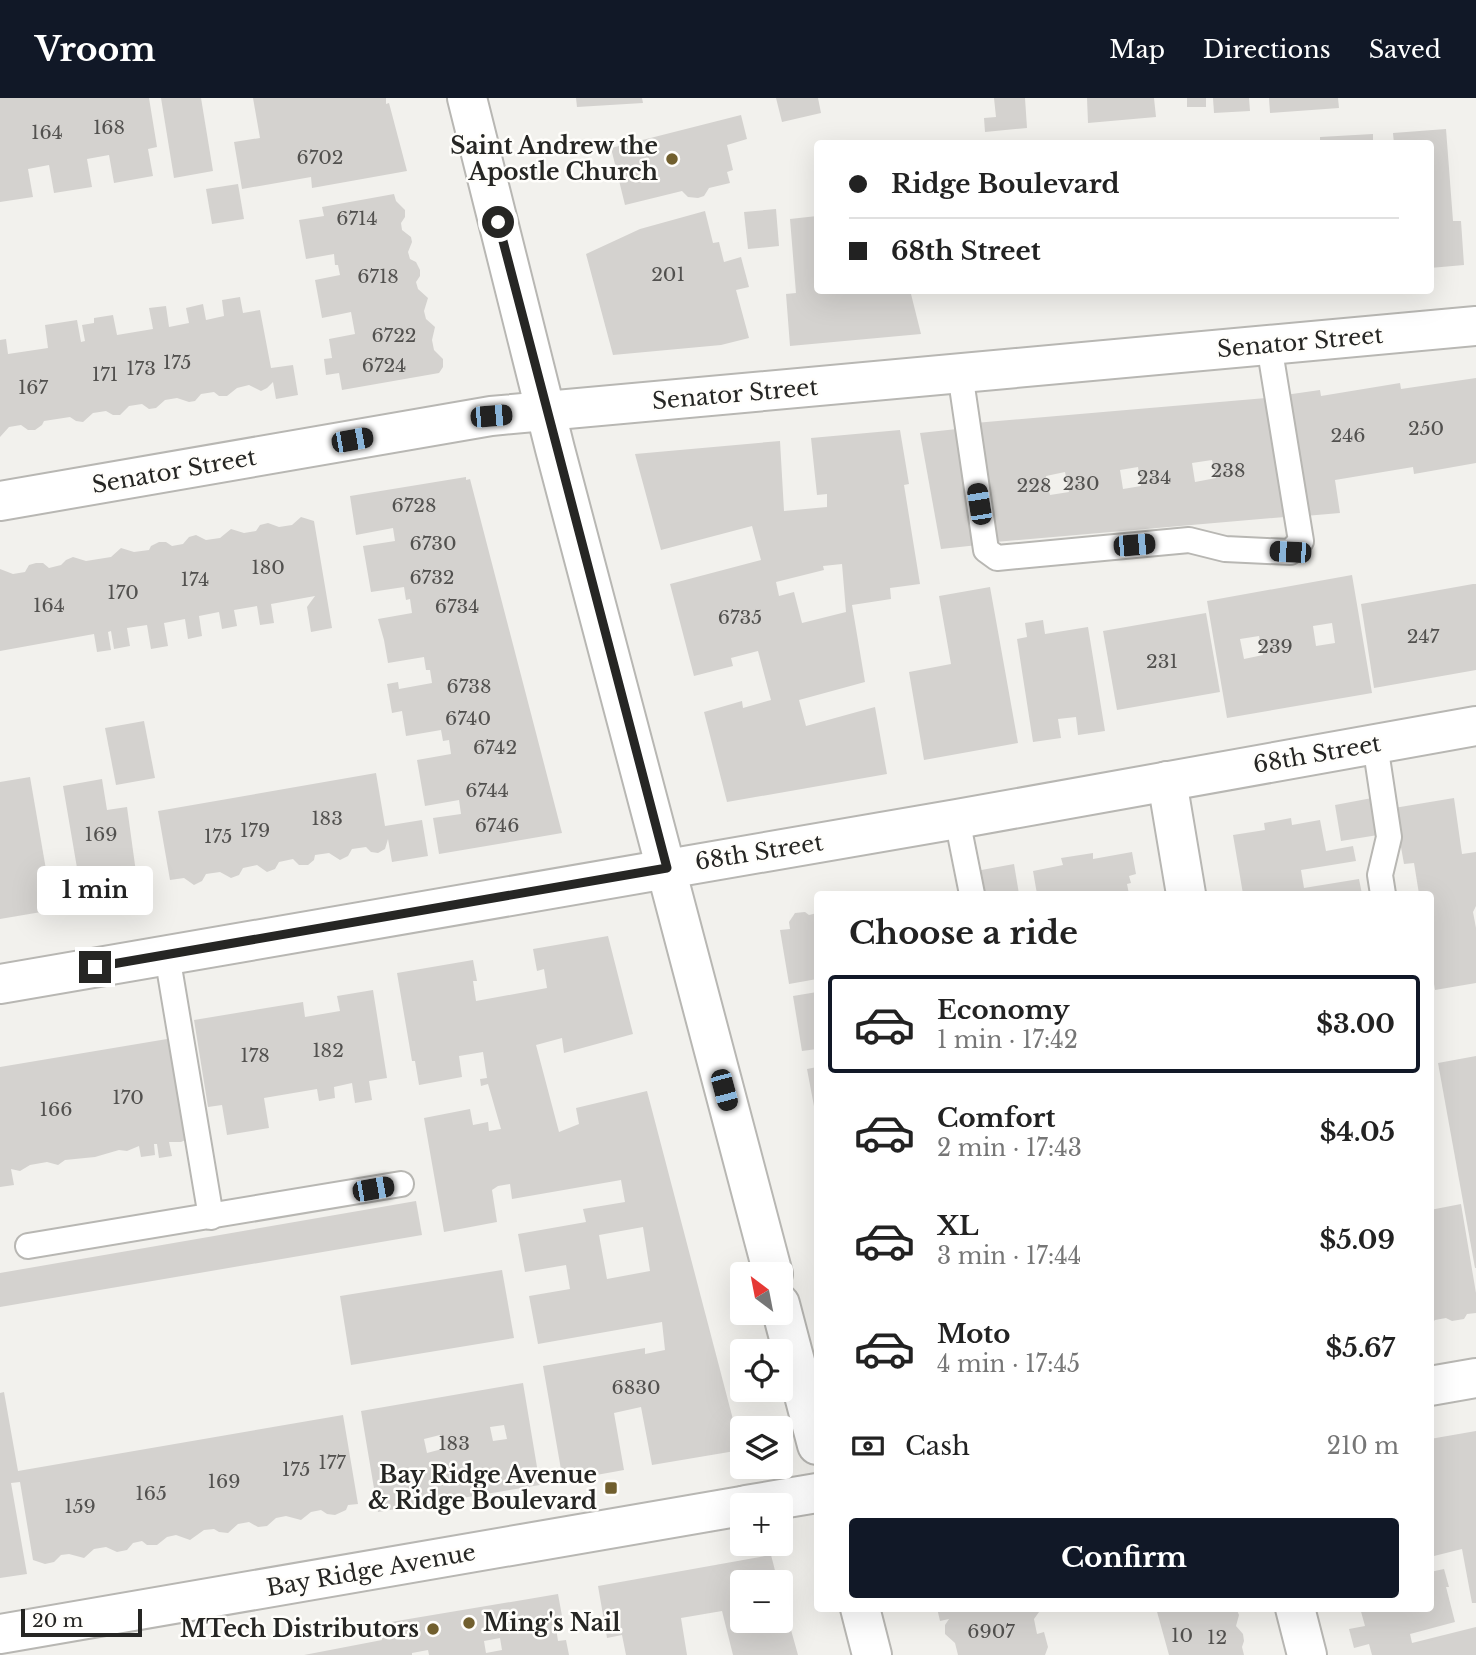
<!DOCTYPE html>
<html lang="en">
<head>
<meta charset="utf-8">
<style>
  :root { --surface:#fff; --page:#f6f6f6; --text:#222; --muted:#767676; --line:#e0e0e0; --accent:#111827 }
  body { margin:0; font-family:"Libre Baskerville",serif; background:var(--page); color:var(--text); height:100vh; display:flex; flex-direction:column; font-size:26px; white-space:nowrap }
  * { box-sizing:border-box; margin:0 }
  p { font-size:23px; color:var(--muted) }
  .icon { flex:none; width:38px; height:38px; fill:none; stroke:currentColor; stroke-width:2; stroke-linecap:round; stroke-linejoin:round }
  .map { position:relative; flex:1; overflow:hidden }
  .sheet { position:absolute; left:814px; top:793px; width:620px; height:721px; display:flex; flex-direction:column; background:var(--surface); border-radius:7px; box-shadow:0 7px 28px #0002 }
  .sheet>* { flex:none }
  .hud { position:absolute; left:814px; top:42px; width:620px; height:154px; border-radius:7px; box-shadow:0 7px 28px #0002; display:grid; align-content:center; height:154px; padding:0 35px; background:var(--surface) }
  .needle { width:46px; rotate:328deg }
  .fabs { position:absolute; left:730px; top:1164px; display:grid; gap:14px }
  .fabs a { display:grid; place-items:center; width:63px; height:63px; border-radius:7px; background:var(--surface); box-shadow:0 7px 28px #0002; font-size:35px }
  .scale { position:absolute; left:21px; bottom:18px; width:121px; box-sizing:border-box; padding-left:7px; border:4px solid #262624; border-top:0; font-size:19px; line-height:24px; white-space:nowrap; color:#262624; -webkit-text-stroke:5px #fffefb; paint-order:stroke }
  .end { position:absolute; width:32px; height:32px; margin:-16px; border:9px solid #262624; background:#fff; box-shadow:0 0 0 4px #fff }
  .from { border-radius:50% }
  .bubble { position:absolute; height:49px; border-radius:7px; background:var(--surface); box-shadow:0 7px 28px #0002; font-size:23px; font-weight:700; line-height:49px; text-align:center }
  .car { position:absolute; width:21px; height:42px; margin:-21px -10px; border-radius:9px; box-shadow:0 0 5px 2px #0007; background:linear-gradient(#222 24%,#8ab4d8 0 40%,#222 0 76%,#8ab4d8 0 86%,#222 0) }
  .hud b { display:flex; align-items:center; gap:24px; height:66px; font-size:26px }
  .hud b+b { border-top:2px solid var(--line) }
  .hud i { width:18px; height:18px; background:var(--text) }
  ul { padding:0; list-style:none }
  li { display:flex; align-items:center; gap:21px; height:98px; margin:0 14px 10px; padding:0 21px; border:4px solid transparent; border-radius:7px }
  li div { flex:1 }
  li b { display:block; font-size:26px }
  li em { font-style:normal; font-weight:700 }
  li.current { border-color:var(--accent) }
  li>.icon { width:63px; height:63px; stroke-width:1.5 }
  h2 { padding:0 35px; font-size:32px; line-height:84px }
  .pay { display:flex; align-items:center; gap:18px; height:77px; padding:0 35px; font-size:26px }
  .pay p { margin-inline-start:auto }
  .primary-button { display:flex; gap:14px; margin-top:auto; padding:14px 35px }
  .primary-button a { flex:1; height:80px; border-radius:7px; background:var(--accent); color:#fff; font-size:28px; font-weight:700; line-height:80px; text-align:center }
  header { display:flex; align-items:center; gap:42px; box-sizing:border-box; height:98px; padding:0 35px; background:var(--accent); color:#fff }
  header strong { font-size:33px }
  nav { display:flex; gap:38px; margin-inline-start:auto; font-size:24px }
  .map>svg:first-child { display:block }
  .building { fill:#d4d2cf; fill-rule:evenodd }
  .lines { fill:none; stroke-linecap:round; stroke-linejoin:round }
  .service-casing { stroke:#b8b7b3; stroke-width:28 }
  .minor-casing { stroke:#b8b7b3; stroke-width:42 }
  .tertiary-casing { stroke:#b8b7b3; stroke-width:42 }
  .service { stroke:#fff; stroke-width:24 }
  .minor { stroke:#fff; stroke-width:38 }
  .tertiary { stroke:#fff; stroke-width:38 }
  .route { stroke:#262624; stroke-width:9 }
  .poi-dot { fill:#715f2e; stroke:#fffefb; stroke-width:2.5 }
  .labels { text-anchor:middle; stroke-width:5; stroke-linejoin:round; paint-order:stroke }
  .number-label { font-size:19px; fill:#52514f }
  .poi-label { font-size:23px; font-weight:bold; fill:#262624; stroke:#fffefb; text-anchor:end }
  .street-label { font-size:23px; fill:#262624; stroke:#fffefb }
</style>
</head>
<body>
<header>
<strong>Vroom</strong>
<nav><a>Map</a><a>Directions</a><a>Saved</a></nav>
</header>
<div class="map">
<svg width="1476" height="1557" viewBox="0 0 1476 1557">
  <rect width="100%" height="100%" fill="#f2f1ed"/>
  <g class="building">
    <path d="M0,0H149L157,49L148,51L153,78L114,85L109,57L87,61L92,89L54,95L49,67L28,71L33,99L0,104Z"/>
    <path d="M161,0H201L213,73L174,80Z"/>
    <path d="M253,0H386V6L389,5L407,73L312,90L311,79L242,91L234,44L260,40Z"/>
    <path d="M576,0H642L643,5L577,9Z"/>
    <path d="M776,0H818L821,15L782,24Z"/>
    <path d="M994,0H1025L1027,30L985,34L984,20L996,19Z"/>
    <path d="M1087,0H1154L1156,19L1088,25Z"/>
    <rect x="1187" y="0" width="19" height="9"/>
    <path d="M1213,0H1249L1250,13L1214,15Z"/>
    <path d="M1269,0H1338L1339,10L1270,15Z"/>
    <path d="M741,17L747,41L727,47L733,72L727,74L730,85L709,90L704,98L698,100L688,99L682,93L625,107L611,50Z"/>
    <path d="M1446,31L1453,123H1461L1464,167L1430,170V46H1394L1393,35Z"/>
    <path d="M1373,36V46H1320V39Z"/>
    <path d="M1300,42V46H1268V43Z"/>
    <path d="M238,86L244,121L212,126L206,91Z"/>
    <path d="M394,96L396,103L405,112V119L401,125L402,132L411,139L412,144L408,154L410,161L416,164L420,172V178L416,184L418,191L428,200L424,213L426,221L435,229L432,242L434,252L443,261V269L439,275L342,292L339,275L326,277L324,261L332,260L329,241L355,236L351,214L322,220L315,182L340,177L338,167H335L334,156L306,161L299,122L324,118L322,109Z"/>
    <path d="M776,111L779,148L748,151L744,114Z"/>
    <path d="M705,113L713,145L719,144L724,164L741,159L749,189L736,192L749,240L721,247L613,257L586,156L640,131Z"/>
    <path d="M817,118V192H910L921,236L790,248L786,196L796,195L790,121Z"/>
    <path d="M1063,192H1090V195L1064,196Z"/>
    <path d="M240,199L243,215L260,212L271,270L293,267L298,297L276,301L273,284L267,290L261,293L249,287L237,290L227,298H219L214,294L201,296L195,303L189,304L177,300L165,302L156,310L149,311L142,306L129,308L120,317H113L106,313L93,315L83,324L76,323L70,319L44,323L42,327L35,332H28L21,327L9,329L0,339V242L6,241L8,256L48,250L45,227L77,222L81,244L85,243L82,227L94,225V220L113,217L117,237L153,231L149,210L166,208L169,229L189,225L186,210L203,206L206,222L224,218L222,202Z"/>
    <path d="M1476,280V365L1414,376L1413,369L1335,382L1340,415L1305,418L1285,297L1320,292L1321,298L1400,285L1401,291Z"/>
    <path d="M1266,300L1285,419L995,444L975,325ZM1212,362L1216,380L1195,384L1192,365ZM1138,369L1141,388L1123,391L1120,372ZM1065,374L1069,394L1050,397L1046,378Z"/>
    <path d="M957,331L978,447L941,451L920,335Z"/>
    <path d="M900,332L909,386L904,387L920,486L890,490L891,501L852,507L865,584L799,602L806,628L875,609L887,676L727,704L704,614L742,603L743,610L771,602L758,553L731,560L733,568L694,578L670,486L761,462L752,428L661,452L635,356L780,343L784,413L827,409V396L817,397L811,340ZM842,466L846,514L802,525L794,494L779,498L776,484L824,472L823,468Z"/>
    <path d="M466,379V382L470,381L562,735L439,756L433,720L461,716L459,702L425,708L417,662L451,656L449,642L443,643L441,632L406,638L402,613L392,615L387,586L398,584L399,591L432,585L430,572H426L424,559L388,565L384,542L378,521L412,515L410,501L406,502L404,489L371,494L363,448L395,443L393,430L356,437L350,398Z"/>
    <path d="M301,419L314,423L332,530L311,534L307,509L315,498L271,506L274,525L260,527L257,508L234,512L237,528L222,531L219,514L199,518L202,538L188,541L185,521L164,525L168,548L151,551L147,527L127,530L130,548L114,551L111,533L108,534L111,552L97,554L94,536L0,553V471L13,476L25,474L29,467L36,465H43L49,470L61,467L66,462L73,459L86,463L111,459L121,450L134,454L149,452L151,448L159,444H166L172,448L183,446L189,439L196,437L206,442L220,440L231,431L244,435L256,433L260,427L268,425L279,429L292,427Z"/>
    <path d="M1352,477L1372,595L1227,620L1207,503ZM1332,525L1335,545L1316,548L1313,528ZM1259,538L1263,557L1244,561L1240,541Z"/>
    <path d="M1473,486H1476V572L1374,590L1361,506Z"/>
    <path d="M990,489L1018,645L924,662L909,574L951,566L939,498Z"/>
    <path d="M1206,515L1220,594L1117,612L1103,533Z"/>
    <path d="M1043,522L1045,536L1088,529L1105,633L1078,637L1076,619L1058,621L1061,640L1033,644L1017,541L1027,539L1025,525Z"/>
    <path d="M144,623L155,680L116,687L105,630Z"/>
    <path d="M376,675L385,728L422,722L428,758L392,764L388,741L385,751L378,755L371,754L366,749L352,751L348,758L340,762L329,755L315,757L314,762L308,767H299L293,761L279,764L275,771L267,774L257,767L243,770L239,777L231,780L220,774L206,776L202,783L194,787L184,780L170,782L158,713Z"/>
    <path d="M30,679L53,812L0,821V684Z"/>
    <path d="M102,681L107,712L127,709L139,796L83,805L63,688Z"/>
    <path d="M1372,700L1378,737L1341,743L1335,707Z"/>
    <path d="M1454,700L1462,756L1476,754V808L1473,814L1476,830V885L1435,892L1430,862V796H1419L1414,765L1404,766L1394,710Z"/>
    <path d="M1291,720L1292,727L1320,722L1326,753L1353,748L1356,763L1301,772L1304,790L1359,781L1362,796H1243L1233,737L1265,732L1264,725Z"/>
    <path d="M1132,754L1136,776L1129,778L1131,785L1127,786L1129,796H1037L1033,773L1063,767L1061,760L1093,755V761Z"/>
    <path d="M1014,766L1019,796H980L976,773Z"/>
    <path d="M805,814L809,817L817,815V881L789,886L780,832L790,831L789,824L795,815Z"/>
    <path d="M608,838L633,936L564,955L562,940L536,947L559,1034L579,1026L576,1010L647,993L741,1352L652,1367L641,1309L614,1315L624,1372L563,1383L543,1268L645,1250V1256L665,1252L662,1224L538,1246L529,1198L570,1191L566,1167L525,1174L518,1136L586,1124L583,1111L625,1104L621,1082L512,1101L510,1086L498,1088L492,1092L497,1124L444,1134L424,1020L470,1011L473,1027L488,1024L489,1033L501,1031L488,986L481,988L480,981L487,980L483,954L459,958L462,979L419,987L415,963H412L397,875L473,862L477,883H473L476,903L547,890L544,871L537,873L533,851ZM643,1129L650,1173L607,1181L599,1137Z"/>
    <path d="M373,892L387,980L369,983L372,1002L355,1005L352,985L334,989L335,1000L319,1003L317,991L264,1000L269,1030L227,1037L222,1007L208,1009L194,922L303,904L305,919L340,913L337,898Z"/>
    <path d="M817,894V951L802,953L793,898Z"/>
    <path d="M173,940L190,1040L181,1044H169L172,1058L159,1060L157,1046H154L155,1057L141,1059L139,1048L127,1053L119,1052L95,1059L65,1062L58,1067L47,1064L30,1067L20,1073L11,1071L14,1087L0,1089V969Z"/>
    <path d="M1476,958V1170H1475L1438,965Z"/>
    <path d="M817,969V1019H816L807,971Z"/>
    <path d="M416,1103L422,1137L0,1209V1175Z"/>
    <path d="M1461,1106L1476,1195V1215L1467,1216L1464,1221L1452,1223L1446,1220L1435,1222L1430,1227V1112Z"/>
    <path d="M502,1172L514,1240L351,1267L340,1198Z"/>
    <path d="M523,1285L540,1387L378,1414L361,1313ZM504,1327L507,1341L493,1343L490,1329ZM440,1337L442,1351L427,1355L424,1341Z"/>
    <path d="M4,1294L18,1373L343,1317L358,1406L348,1407L346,1412L335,1417L327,1416L321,1412L311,1414L301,1422L286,1418L276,1420L267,1428L258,1429L249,1424L238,1426L228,1435L219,1434L214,1431L204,1432L190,1442L176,1437L167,1439L157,1447H147L142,1443L133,1445L127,1452L117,1454L106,1449L94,1451L84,1460L69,1456L61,1457L54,1464L45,1466L33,1462L20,1384L11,1385L27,1476L0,1480V1295Z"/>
    <path d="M1476,1333V1505H1472L1462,1451L1430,1459V1341Z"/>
    <path d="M771,1457L778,1484H742V1522H780L781,1496L798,1557H733L722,1513L681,1520L687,1557H626L622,1537L607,1540L598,1488Z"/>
    <path d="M1444,1471L1449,1489H1446L1455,1524L1410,1536L1412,1545L1476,1529V1557H1372L1369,1546L1354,1550L1349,1531L1365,1528L1360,1510H1430V1474Z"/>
    <path d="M558,1496L564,1529L556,1530L558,1543L566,1542L569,1557H429L428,1552L412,1555V1557H304L382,1542L379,1526ZM500,1540L502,1552L486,1555L484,1543Z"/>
    <path d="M937,1510H1038L1039,1514L1034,1521L1037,1536L1044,1534L1048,1549L1045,1557H958L955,1545L945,1536V1527L949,1521L940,1523Z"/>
    <path d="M1156,1510H1236L1239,1517L1236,1528L1243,1536L1244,1543L1242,1549L1244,1557H1169Z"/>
  </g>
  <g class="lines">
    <defs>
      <g id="service">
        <path d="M960,275L986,452L997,460L1189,442L1225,451L1290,454L1301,443L1269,247"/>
        <path d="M1375,646L1389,739L1380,777L1383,796"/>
        <path d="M957,721L972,796"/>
        <path d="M167,857L211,1119"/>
        <path d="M28,1148L401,1086"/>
      </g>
      <g id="minor">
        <path d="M0,403L491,318L1476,228"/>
        <path d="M1167,683L1186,796"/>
        <path d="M0,886L957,721L1476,628"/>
        <path d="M1295,1510L1307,1557"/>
      </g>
      <g id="tertiary">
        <path d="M467,0L555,351L773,1176"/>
        <path d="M780,1206L817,1347"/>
        <path d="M1430,1288L1476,1280"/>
        <path d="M746,1407L817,1395"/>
        <path d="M860,1510L872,1557"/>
        <path d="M0,1536L742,1408"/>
      </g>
    </defs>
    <use href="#service" class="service-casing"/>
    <use href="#minor" class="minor-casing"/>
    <use href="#tertiary" class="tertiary-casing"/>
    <use href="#service" class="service"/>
    <use href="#minor" class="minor"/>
    <use href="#tertiary" class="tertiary"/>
  </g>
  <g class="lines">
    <path class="route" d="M95,869L667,770L498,124"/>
  </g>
  <g class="poi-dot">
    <circle cx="672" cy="61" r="7"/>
    <rect x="604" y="1383" width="14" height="14" rx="3.5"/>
    <circle cx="469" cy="1525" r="7"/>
    <circle cx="433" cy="1531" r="7"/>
  </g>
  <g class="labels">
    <g class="number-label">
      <text x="109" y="36">168</text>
      <text x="47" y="41">164</text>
      <text x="320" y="66">6702</text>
      <text x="357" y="127">6714</text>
      <text x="668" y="183">201</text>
      <text x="378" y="185">6718</text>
      <text x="394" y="244">6722</text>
      <text x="177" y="271">175</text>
      <text x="384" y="274">6724</text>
      <text x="141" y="277">173</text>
      <text x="105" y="283">171</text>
      <text x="33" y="296">167</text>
      <text x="1426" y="337">250</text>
      <text x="1348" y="344">246</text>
      <text x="1228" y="379">238</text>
      <text x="1154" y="386">234</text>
      <text x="1081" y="392">230</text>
      <text x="1034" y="394">228</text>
      <text x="414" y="414">6728</text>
      <text x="433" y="452">6730</text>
      <text x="268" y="476">180</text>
      <text x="432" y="486">6732</text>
      <text x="195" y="488">174</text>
      <text x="123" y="501">170</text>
      <text x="49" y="514">164</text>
      <text x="457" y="515">6734</text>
      <text x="740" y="526">6735</text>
      <text x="1423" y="545">247</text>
      <text x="1275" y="555">239</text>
      <text x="1162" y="570">231</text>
      <text x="469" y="595">6738</text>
      <text x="468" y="627">6740</text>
      <text x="495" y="656">6742</text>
      <text x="487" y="699">6744</text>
      <text x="327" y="727">183</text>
      <text x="497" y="734">6746</text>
      <text x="255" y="739">179</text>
      <text x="101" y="743">169</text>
      <text x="218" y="745">175</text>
      <text x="328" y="959">182</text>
      <text x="255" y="964">178</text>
      <text x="128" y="1006">170</text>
      <text x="56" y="1018">166</text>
      <text x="636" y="1296">6830</text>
      <text x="454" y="1352">183</text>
      <text x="332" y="1371">177</text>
      <text x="296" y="1378">175</text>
      <text x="224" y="1390">169</text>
      <text x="151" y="1402">165</text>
      <text x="80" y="1415">159</text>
      <text x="991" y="1540">6907</text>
      <text x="1182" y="1544">10</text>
      <text x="1217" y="1546">12</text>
    </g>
    <g class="poi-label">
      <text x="658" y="56">Saint Andrew the<tspan x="658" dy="26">Apostle Church</tspan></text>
      <text x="597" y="1385">Bay Ridge Avenue<tspan x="597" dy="26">&amp; Ridge Boulevard</tspan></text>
      <text x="483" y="1533" text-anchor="start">Ming's Nail</text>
      <text x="419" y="1539">MTech Distributors</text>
    </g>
    <g class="street-label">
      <text transform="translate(1300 244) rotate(-5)" y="8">Senator Street</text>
      <text transform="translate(735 296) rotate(-5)" y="8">Senator Street</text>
      <text transform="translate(174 373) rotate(-10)" y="8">Senator Street</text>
      <text transform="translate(1317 656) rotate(-10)" y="8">68th Street</text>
      <text transform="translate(759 754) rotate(-9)" y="8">68th Street</text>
      <text transform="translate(371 1472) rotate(-10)" y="8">Bay Ridge Avenue</text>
    </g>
  </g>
</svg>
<div class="fabs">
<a><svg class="needle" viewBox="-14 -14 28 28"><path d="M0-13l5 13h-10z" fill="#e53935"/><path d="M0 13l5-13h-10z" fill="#767676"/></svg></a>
<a><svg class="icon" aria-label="locate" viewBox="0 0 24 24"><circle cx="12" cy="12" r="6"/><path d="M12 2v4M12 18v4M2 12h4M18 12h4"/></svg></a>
<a><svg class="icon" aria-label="layers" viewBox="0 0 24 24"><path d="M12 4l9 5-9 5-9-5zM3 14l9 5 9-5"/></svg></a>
<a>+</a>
<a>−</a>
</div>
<div class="scale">20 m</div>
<i class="end from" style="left:498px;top:124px"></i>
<i class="end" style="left:95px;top:869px"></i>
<div class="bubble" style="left:37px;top:768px;width:116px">1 min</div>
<i class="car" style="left:491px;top:318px;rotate:85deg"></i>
<i class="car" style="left:352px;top:342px;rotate:80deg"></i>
<i class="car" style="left:979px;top:406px;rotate:351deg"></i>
<i class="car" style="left:1134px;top:447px;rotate:85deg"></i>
<i class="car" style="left:1290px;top:454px;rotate:273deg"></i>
<i class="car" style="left:724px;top:992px;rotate:165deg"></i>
<i class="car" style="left:373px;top:1091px;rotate:80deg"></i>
<div class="hud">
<b><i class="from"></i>Ridge Boulevard</b>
<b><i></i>68th Street</b>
</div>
<section class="sheet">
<h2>Choose a ride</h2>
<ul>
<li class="current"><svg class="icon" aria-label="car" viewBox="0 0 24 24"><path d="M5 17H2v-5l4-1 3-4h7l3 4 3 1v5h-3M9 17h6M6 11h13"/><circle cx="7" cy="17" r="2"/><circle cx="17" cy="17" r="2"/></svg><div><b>Economy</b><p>1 min · 17:42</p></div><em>$3.00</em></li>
<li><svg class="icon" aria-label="car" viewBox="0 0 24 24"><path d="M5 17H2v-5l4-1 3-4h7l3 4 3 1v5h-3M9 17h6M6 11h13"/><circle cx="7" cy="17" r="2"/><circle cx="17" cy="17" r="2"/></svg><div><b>Comfort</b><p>2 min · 17:43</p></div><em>$4.05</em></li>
<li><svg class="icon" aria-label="car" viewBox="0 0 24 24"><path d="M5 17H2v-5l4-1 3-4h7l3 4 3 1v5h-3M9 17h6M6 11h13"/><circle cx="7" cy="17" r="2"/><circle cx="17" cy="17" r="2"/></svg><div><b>XL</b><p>3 min · 17:44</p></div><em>$5.09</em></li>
<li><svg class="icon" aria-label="car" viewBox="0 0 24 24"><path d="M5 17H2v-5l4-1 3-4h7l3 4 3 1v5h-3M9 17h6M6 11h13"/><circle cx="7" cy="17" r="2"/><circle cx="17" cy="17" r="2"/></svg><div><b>Moto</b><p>4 min · 17:45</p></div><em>$5.67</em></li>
</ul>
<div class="pay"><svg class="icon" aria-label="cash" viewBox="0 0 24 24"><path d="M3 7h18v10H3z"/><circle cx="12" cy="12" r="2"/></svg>Cash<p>210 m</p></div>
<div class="primary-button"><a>Confirm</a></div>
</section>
</div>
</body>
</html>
